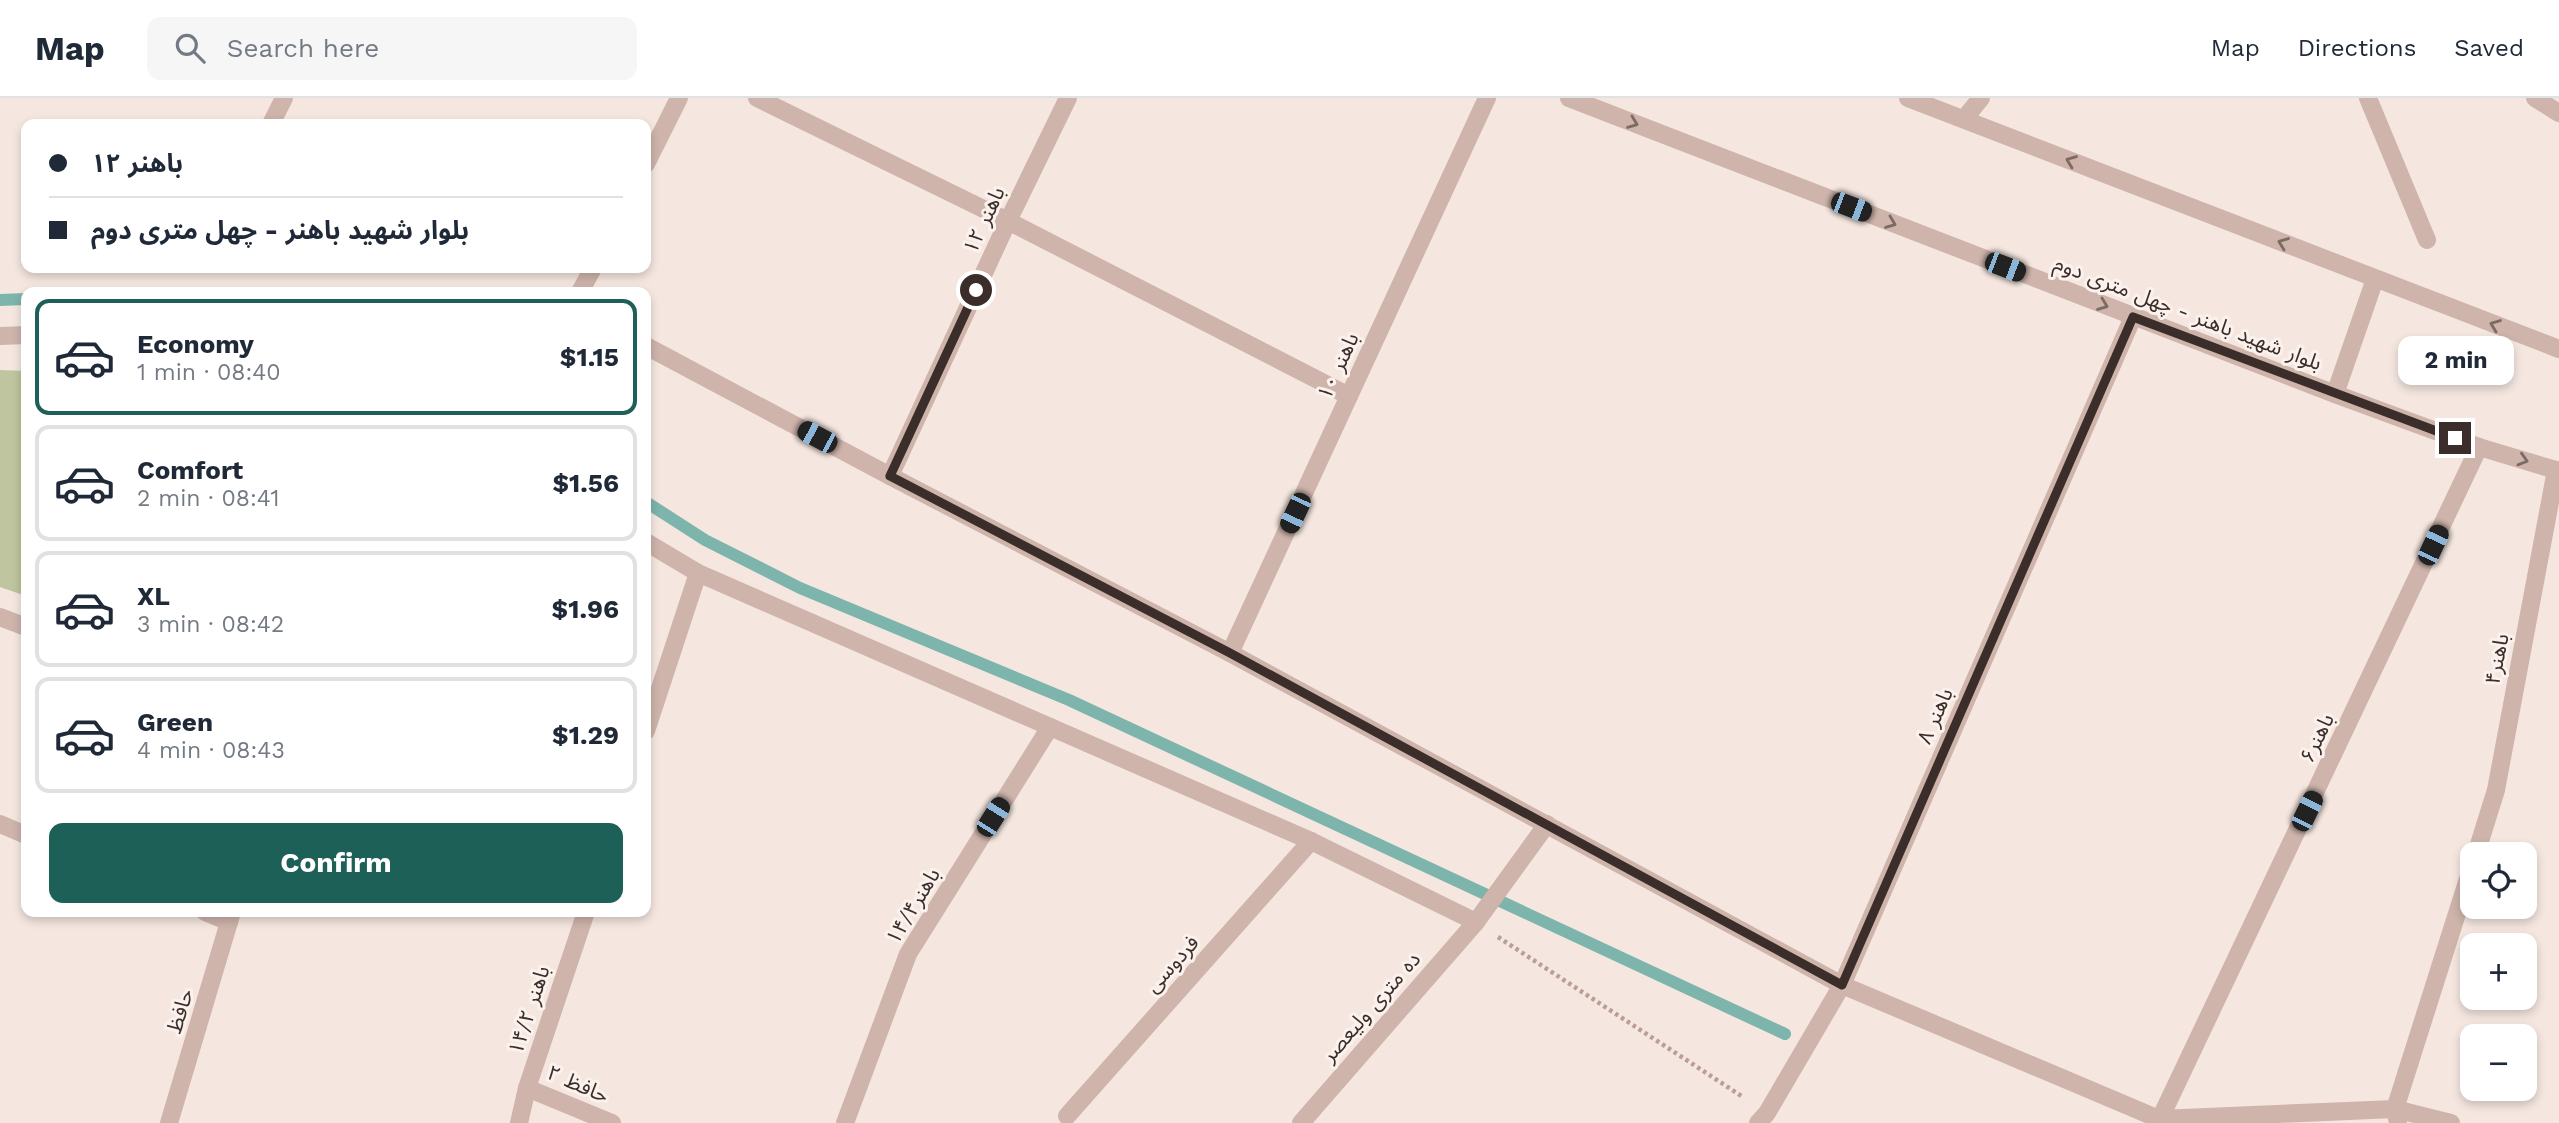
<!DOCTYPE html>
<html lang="en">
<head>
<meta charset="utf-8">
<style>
  :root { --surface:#fff; --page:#f6f6f7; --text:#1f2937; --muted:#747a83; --line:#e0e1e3; --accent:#1d6058 }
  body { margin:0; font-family:"Work Sans","Noto Sans Arabic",sans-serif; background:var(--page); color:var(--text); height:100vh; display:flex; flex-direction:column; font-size:26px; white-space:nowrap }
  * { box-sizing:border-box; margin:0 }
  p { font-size:23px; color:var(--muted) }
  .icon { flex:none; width:38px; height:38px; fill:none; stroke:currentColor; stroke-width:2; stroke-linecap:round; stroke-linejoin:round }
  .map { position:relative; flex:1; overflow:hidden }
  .sheet { position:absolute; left:21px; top:189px; width:630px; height:630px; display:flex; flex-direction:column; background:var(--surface); border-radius:14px; box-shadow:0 4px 10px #0003 }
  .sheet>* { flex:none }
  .top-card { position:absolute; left:21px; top:21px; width:630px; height:154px; border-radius:14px; box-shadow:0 4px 10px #0003; display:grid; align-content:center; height:154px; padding:0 28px; background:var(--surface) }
  .controls { position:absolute; left:2460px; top:744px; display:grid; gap:14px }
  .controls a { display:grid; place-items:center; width:77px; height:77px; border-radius:14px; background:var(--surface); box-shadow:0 4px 10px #0003; font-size:35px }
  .end { position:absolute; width:32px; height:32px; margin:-16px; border:9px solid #3b2d2a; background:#fff; box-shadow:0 0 0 4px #fff }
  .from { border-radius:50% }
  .bubble { position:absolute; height:49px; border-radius:14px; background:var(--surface); box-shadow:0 4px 10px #0003; font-size:23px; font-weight:700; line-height:49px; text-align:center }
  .car { position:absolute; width:21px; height:42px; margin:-21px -10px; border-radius:9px; box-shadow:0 0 5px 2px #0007; background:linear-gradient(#222 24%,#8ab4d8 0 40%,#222 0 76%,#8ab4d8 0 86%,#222 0) }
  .top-card b { display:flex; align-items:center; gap:24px; height:66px; font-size:26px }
  .top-card b+b { border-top:2px solid var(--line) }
  .top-card i { width:18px; height:18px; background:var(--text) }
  ul { padding:12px 0 0; list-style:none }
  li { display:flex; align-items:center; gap:21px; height:116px; margin:0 14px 10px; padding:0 14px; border:4px solid var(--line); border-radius:14px }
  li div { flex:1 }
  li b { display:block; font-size:26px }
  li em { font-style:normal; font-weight:700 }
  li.on { border-color:var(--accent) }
  li>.icon { width:63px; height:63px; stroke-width:1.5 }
  .cta { display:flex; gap:14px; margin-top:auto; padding:14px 28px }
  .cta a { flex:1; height:80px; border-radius:14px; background:var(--accent); color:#fff; font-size:28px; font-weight:700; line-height:80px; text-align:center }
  header { display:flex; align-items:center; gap:42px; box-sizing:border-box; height:98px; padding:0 35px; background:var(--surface); border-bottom:2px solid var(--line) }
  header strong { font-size:33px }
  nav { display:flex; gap:38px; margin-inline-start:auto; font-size:24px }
  .search { width:490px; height:63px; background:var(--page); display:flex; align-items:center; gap:18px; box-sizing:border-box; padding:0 24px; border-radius:14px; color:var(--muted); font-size:26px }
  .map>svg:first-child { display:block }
  .green { fill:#bfc59e }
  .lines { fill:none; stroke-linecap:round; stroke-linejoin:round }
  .stream { stroke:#7db4ac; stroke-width:12 }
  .path { stroke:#ba9e95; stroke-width:4.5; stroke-dasharray:3.5 3.5; stroke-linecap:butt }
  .minor { stroke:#ceb4ab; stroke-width:18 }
  .oneway { stroke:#7d6a64 }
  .route { stroke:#3b2d2a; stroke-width:9 }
  .labels { text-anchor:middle; stroke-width:6; stroke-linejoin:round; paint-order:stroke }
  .street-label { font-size:21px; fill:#3b2d2a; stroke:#fbf2ed }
</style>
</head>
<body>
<header>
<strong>Map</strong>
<div class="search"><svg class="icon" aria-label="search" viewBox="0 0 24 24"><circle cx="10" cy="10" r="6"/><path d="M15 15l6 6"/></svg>Search here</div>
<nav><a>Map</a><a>Directions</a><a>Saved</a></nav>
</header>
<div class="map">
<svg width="2559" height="1025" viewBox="0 0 2559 1025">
  <rect width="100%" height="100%" fill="#f5e7e0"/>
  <path class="green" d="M0,272L26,273V498L0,489Z"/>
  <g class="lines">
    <g class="stream">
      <path d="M0,202L26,201"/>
      <path d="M646,404L705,442L800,490L1069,602L1785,936"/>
    </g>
    <path class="path" d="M1498,839L1743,999"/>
    <g class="minor">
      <path d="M757,0L1008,123L1349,298"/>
      <path d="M1569,0L2335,296L2479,349L2559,373"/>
      <path d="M1908,0L2559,251"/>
      <path d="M2368,0L2427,142"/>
      <path d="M2535,0L2559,15"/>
      <path d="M1964,21L1981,0"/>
      <path d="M271,26L284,0"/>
      <path d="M646,66L679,0"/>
      <path d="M580,194L593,170"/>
      <path d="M0,238L26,237"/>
      <path d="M646,248L890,378L1230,555L1842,887L2159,1021L2395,1011L2451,1025"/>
      <path d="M2335,296L2375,181"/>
      <path d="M890,378L1008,123L1068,0"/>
      <path d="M646,444L698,475L1311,743L1476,824"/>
      <path d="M0,519L26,529"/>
      <path d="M1230,555L1487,0"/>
      <path d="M646,633L698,475"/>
      <path d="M0,726L26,737"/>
      <path d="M2476,756L2496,692L2556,372"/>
      <path d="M205,814L229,824"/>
      <path d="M527,990L612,1025"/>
      <path d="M1067,1018L1311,743"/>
      <path d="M169,1025L232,814"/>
      <path d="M519,1025L527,990L586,814"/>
      <path d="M845,1025L908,856L1050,629"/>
      <path d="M1301,1025L1476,824L1547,726"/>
      <path d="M1758,1025L1767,1015L1842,887L2133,219"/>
      <path d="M2158,1025L2479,349"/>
      <path d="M2398,1025L2395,1011L2473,765"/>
    </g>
  </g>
  <defs><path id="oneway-chevron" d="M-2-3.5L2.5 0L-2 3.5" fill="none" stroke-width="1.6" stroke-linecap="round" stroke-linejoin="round" transform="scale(1.75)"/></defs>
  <g class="oneway">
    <use href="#oneway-chevron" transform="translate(1633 25) rotate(21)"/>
    <use href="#oneway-chevron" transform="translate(2071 63) rotate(-159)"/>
    <use href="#oneway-chevron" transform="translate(1891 125) rotate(21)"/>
    <use href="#oneway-chevron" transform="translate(2283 145) rotate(-159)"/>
    <use href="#oneway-chevron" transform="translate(2103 207) rotate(21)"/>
    <use href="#oneway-chevron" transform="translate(2495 227) rotate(-159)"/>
    <use href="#oneway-chevron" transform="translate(2523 362) rotate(17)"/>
  </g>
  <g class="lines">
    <path class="route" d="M976,192L890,378L1230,555L1842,887L2133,219L2455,340"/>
  </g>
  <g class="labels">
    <g class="street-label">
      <text transform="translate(984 122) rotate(-65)" y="7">باهنر ۱۲</text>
      <text transform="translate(2188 215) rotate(21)" y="7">بلوار شهید باهنر - چهل متری دوم</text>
      <text transform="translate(1338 268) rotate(-65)" y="7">باهنر ۱۰</text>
      <text transform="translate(2497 561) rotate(-79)" y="7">باهنر۴</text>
      <text transform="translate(1935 618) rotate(-66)" y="7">باهنر ۸</text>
      <text transform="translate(2317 640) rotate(-64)" y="7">باهنر۶</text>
      <text transform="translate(913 808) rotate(-59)" y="7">باهنر۱۴/۴</text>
      <text transform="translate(1172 866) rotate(-48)" y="7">فردوسی</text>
      <text transform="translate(1371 909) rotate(-49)" y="7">ده متری ولیعصر</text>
      <text transform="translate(529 912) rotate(-72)" y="7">باهنر ۱۴/۲</text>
      <text transform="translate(180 913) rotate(-73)" y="7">حافظ</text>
      <text transform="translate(578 986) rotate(23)" y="7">حافظ ۲</text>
    </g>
  </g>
</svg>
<div class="controls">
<a><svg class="icon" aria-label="locate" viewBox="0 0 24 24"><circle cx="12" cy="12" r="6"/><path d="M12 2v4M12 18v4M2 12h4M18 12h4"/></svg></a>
<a>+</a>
<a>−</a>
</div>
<i class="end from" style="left:976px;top:192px"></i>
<i class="end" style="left:2455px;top:340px"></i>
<div class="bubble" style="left:2398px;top:238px;width:116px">2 min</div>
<i class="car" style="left:1851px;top:109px;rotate:111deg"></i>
<i class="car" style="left:2005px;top:169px;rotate:111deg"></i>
<i class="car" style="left:817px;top:339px;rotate:298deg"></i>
<i class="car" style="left:1295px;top:415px;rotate:205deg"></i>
<i class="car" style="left:2433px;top:447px;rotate:25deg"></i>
<i class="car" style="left:2307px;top:713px;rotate:26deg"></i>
<i class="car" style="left:993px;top:719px;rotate:32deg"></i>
<div class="top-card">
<b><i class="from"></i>باهنر ۱۲</b>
<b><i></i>بلوار شهید باهنر - چهل متری دوم</b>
</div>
<section class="sheet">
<ul>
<li class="on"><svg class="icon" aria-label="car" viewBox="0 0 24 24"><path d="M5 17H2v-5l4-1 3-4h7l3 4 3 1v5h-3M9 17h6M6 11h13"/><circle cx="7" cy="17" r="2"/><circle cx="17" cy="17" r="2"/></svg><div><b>Economy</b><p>1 min · 08:40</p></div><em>$1.15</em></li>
<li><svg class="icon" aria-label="car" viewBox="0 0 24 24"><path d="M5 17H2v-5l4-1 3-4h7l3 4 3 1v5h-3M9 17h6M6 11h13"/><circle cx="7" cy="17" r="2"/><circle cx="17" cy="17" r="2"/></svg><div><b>Comfort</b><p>2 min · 08:41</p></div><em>$1.56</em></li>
<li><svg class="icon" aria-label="car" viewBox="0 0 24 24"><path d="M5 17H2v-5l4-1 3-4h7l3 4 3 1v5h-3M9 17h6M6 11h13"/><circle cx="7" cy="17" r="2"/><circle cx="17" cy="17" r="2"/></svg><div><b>XL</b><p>3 min · 08:42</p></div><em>$1.96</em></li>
<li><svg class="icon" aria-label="car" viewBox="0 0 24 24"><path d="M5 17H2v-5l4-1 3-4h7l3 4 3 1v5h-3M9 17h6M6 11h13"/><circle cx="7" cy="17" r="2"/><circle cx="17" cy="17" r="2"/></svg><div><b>Green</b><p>4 min · 08:43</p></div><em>$1.29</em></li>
</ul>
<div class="cta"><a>Confirm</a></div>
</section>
</div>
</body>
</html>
